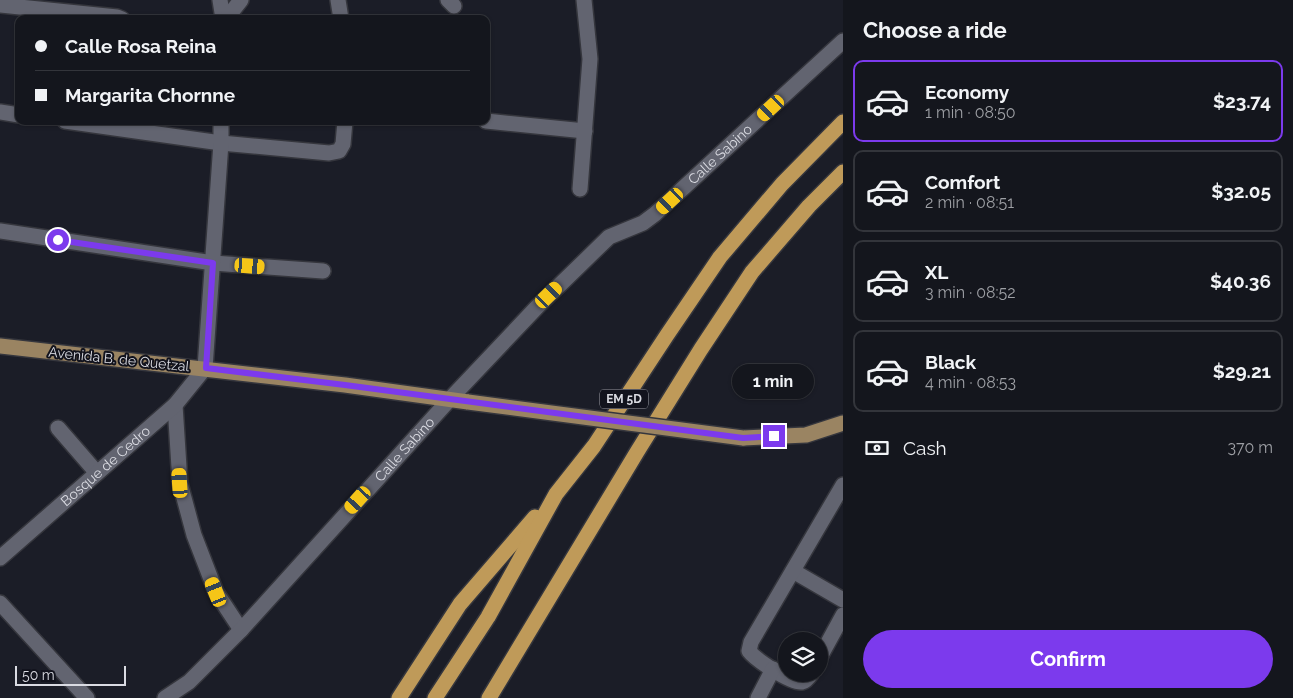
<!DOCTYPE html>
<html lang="en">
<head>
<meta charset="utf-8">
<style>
  :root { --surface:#14161d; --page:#21232a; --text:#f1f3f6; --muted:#9d9fa4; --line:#33353b; --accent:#7c3aed }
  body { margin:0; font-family:Raleway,sans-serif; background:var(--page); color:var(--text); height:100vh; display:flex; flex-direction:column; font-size:19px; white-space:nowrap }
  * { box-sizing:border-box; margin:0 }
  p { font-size:16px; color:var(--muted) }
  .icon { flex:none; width:28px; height:28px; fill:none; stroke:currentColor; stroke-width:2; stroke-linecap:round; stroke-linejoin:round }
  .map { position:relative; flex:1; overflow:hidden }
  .panel { display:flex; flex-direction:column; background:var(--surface); width:450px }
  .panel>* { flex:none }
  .banner { position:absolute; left:15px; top:15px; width:475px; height:110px; border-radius:10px; box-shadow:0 1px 4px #0004,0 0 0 1px var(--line); display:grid; align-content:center; height:110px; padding:0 20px; background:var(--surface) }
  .controls { position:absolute; left:778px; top:632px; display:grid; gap:10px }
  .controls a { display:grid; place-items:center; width:50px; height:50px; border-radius:50%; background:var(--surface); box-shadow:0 1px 4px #0004,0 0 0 1px var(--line); font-size:25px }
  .scale { position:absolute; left:15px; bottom:12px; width:111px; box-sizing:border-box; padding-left:5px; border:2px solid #dadbe2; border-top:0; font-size:14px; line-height:18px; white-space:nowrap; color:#dadbe2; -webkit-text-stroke:4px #12131d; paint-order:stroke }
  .end { position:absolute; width:22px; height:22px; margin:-11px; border:6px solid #7c3aed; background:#fff; box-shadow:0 0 0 2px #fff }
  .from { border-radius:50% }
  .bubble { position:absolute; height:35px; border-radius:18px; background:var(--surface); box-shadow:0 1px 4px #0004,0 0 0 1px var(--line); font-size:16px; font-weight:700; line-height:35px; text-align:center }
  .car { position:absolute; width:15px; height:30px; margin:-15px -8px; border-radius:6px; box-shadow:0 0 4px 1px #0007; background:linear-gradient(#f5c518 24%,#345 0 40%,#f5c518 0 76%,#345 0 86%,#f5c518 0) }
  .banner b { display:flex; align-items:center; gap:18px; height:48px; font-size:19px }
  .banner b+b { border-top:1px solid var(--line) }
  .banner i { width:12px; height:12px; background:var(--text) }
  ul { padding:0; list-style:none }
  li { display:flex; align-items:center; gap:15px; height:82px; margin:0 10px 8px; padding:0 10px; border:2px solid var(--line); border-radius:10px }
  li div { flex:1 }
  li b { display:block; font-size:19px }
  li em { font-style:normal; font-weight:700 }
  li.on { border-color:var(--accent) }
  li>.icon { width:45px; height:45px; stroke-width:1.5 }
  h2 { padding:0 20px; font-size:22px; line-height:60px }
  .pay { display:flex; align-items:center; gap:12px; height:55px; padding:0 20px; font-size:19px }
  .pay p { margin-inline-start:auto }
  .cta { display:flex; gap:10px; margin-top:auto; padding:10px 20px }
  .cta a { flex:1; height:58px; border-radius:30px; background:var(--accent); color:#fff; font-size:20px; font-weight:700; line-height:58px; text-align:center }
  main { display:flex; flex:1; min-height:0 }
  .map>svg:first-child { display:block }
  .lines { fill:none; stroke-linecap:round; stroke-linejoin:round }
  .minor-casing { stroke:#35363d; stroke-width:18 }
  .major-casing { stroke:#35363d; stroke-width:18 }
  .highway-casing { stroke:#35363d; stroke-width:18 }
  .minor { stroke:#626470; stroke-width:15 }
  .major { stroke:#9a8462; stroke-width:15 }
  .highway { stroke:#bf9a59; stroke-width:15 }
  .major-bridge-casing { stroke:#35363d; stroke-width:18; stroke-linecap:butt }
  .major-bridge { stroke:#9a8462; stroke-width:15 }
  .route { stroke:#7c3aed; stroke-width:6 }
  .labels { text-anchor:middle; stroke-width:4; stroke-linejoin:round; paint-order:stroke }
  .shield { fill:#12131d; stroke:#9e9fa7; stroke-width:1 }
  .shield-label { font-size:12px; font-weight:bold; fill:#dadbe2 }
  .street-label { font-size:14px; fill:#dadbe2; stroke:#12131d }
</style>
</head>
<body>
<main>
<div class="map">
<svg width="843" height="698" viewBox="0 0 843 698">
  <rect width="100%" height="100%" fill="#1b1d27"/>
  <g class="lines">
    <defs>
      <g id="minor">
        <path d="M220,0L223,19"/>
        <path d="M338,0L341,19"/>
        <path d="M448,0L454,6"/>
        <path d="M0,5L117,17L122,19"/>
        <path d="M226,19L241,0"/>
        <path d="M0,112L19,115"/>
        <path d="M65,121L221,143L329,153L339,151L343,144L345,121"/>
        <path d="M486,121L585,131"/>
        <path d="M580,189L590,59L584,0"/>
        <path d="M0,231L213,263L323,271"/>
        <path d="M175,405L180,483L194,535L216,592L241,630"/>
        <path d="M58,428L97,473"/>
        <path id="s1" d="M0,558L175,405L205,368L221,143V121"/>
        <path d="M793,571L843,600"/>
        <path d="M0,603L87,698"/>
        <path d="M819,659L843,615"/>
        <path d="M811,674C809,677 806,681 802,682C791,684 755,659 749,651L751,642L843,485"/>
        <path id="s2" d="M165,698L189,682L241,630L450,399L537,307L609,237L643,223L655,214L843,41"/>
        <path d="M758,698L773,669"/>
      </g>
      <g id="major">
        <path d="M0,346L345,385L468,402"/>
        <path d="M743,438L806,435L843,423"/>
      </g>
      <g id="highway">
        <path d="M399,698L460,604L535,517"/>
        <path d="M435,698L488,617L556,494L594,446L667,335L720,257L782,184L843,122"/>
        <path d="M489,698L637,452L701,349L752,272L809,206L843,172"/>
      </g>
    </defs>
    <use href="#minor" class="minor-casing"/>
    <use href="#major" class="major-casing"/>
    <use href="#highway" class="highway-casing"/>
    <use href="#minor" class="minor"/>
    <use href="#major" class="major"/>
    <use href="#highway" class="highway"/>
    <defs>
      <path id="major-bridge" d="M468,402L743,438"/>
    </defs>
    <use href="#major-bridge" class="major-bridge-casing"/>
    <use href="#major-bridge" class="major-bridge"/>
  </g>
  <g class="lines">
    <path class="route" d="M58,240L213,263L206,368L345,385L743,438L774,436"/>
  </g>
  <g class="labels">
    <rect class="shield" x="600" y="389.5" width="48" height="19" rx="4"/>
    <g class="shield-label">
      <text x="624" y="403">EM 5D</text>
    </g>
    <g class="street-label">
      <text dy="5" stroke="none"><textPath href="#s2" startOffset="781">Calle Sabino</textPath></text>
      <text transform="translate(119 359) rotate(6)" y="5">Avenida B. de Quetzal</text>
      <text dy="5" stroke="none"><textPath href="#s2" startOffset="346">Calle Sabino</textPath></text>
      <text dy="5" stroke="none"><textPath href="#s1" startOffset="140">Bosque de Cedro</textPath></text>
    </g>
  </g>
</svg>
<div class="controls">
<a><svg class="icon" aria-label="layers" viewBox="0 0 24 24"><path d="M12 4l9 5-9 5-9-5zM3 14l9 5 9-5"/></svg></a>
</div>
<div class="scale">50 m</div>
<i class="end from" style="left:58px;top:240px"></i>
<i class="end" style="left:774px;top:436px"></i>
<div class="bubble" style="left:732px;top:364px;width:82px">1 min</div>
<i class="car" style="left:771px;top:108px;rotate:227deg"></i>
<i class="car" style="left:670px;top:201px;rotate:227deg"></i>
<i class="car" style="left:250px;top:266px;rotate:94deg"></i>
<i class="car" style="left:549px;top:295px;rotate:46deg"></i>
<i class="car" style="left:180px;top:483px;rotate:356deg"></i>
<i class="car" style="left:358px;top:500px;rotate:222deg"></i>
<i class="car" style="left:216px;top:592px;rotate:338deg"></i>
<div class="banner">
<b><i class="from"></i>Calle Rosa Reina</b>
<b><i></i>Margarita Chornne</b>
</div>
</div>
<section class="panel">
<h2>Choose a ride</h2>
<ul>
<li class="on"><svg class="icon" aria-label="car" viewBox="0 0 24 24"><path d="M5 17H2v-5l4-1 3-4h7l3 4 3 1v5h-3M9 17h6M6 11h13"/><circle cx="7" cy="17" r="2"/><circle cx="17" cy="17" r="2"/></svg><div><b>Economy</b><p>1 min · 08:50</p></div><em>$23.74</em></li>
<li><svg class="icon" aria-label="car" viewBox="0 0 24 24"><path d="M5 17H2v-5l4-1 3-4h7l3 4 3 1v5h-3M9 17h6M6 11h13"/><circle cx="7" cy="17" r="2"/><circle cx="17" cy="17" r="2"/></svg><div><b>Comfort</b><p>2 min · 08:51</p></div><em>$32.05</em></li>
<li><svg class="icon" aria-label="car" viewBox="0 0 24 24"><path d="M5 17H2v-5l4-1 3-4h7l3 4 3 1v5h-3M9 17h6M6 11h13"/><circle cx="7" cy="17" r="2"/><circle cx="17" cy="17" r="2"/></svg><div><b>XL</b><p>3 min · 08:52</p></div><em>$40.36</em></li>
<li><svg class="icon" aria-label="car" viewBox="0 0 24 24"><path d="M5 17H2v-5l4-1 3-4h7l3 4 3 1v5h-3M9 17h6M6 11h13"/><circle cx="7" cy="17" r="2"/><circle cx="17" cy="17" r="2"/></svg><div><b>Black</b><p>4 min · 08:53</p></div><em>$29.21</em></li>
</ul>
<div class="pay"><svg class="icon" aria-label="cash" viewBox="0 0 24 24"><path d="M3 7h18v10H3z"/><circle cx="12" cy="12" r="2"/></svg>Cash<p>370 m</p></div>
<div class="cta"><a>Confirm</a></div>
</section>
</main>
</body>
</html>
